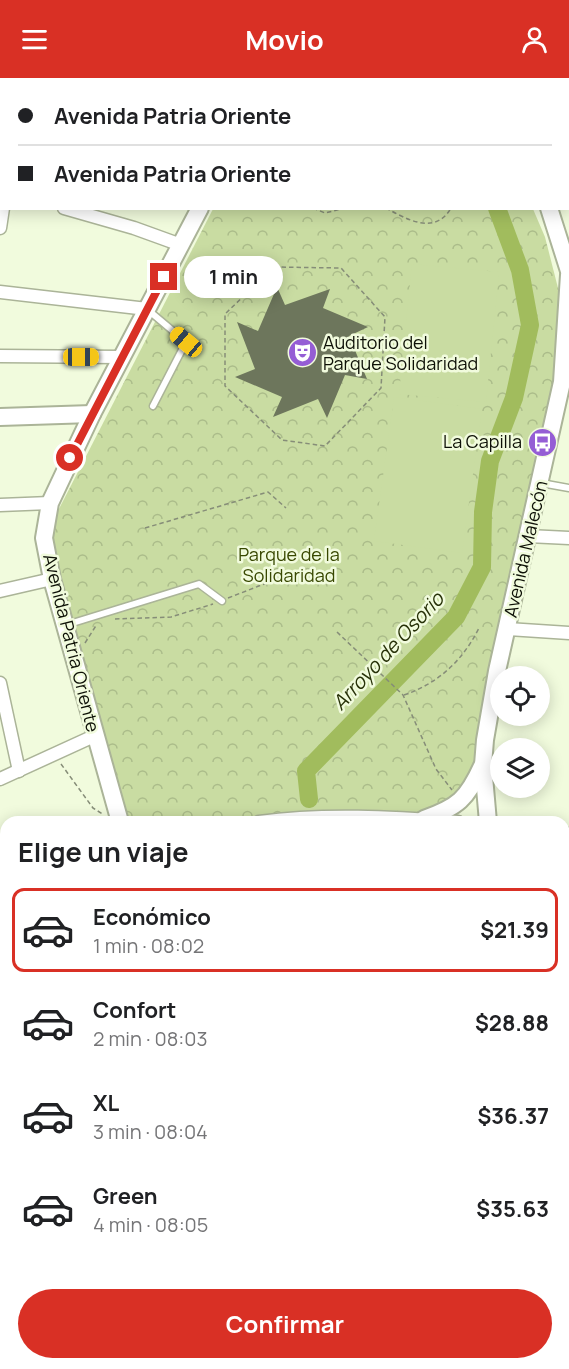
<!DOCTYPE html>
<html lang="es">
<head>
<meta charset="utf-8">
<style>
  :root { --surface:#fff; --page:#f2f2f2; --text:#202124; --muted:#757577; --line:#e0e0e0; --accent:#d93025 }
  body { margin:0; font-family:Manrope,sans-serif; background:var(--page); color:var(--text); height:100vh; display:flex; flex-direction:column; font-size:22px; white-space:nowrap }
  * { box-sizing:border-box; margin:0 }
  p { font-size:20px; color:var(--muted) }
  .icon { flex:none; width:33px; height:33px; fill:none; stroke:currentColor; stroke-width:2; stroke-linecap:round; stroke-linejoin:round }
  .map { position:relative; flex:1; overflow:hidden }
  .panel { position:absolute; left:0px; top:738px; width:570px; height:554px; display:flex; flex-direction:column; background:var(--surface); border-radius:18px 18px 0 0; box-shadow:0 3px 15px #0003 }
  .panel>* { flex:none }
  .hud { position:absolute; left:0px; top:0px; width:570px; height:132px; box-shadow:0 3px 15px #0003; display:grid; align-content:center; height:132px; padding:0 18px; background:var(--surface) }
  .tools { position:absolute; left:490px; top:588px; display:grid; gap:12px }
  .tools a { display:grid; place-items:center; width:60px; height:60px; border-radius:50%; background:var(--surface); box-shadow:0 3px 15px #0003; font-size:30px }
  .end { position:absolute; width:27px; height:27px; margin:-14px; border:8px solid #d93025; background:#fff; box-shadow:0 0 0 3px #fff }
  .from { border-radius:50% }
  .bubble { position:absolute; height:42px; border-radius:21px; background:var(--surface); box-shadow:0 3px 15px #0003; font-size:20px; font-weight:700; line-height:42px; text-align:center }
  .car { position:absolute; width:18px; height:36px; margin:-18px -9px; border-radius:8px; box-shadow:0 0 4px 2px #0007; background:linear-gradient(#f5c518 24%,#345 0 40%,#f5c518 0 76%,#345 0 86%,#f5c518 0) }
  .hud b { display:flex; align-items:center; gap:21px; height:57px; font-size:22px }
  .hud b+b { border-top:2px solid var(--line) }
  .hud i { width:15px; height:15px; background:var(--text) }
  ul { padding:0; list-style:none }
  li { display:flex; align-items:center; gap:18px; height:84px; margin:0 12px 9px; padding:0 6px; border:3px solid transparent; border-radius:12px }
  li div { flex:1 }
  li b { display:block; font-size:22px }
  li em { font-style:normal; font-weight:700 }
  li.on { border-color:var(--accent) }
  li>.icon { width:54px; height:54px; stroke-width:1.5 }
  h2 { padding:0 18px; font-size:27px; line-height:72px }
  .action { display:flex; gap:12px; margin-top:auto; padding:12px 18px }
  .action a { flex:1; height:69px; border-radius:36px; background:var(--accent); color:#fff; font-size:24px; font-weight:700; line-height:69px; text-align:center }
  header { display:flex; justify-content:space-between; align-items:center; height:78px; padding:0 18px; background:var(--accent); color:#fff; font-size:27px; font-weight:700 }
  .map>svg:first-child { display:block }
  .park { fill:url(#park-crowns) }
  .garden { fill:#c9dca2 }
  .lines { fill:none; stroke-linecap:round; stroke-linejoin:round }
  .river { stroke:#a1bc5d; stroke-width:18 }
  .building { fill:#6d765c }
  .lane-casing { stroke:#abb498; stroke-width:9 }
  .street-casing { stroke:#abb498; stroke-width:15 }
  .secondary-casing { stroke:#abb498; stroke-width:20 }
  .path { stroke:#868d78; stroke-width:1.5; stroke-dasharray:4.5 3; stroke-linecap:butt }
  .lane { stroke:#fff; stroke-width:6 }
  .street { stroke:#fff; stroke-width:12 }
  .secondary { stroke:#fff; stroke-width:16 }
  .route { stroke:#d93025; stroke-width:8 }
  .labels { text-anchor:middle; stroke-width:5; stroke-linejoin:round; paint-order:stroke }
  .poi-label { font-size:18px; fill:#0d1006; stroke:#f1fbdd; text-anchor:start }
  .street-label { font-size:18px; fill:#0d1006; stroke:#f1fbdd }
  .park-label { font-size:18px; fill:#384800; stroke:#f1fbdd }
  .water-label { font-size:20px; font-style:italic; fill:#273108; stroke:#f1fbdd }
</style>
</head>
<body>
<header><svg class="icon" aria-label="menu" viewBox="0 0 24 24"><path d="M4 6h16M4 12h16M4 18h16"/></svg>Movio<svg class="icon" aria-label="person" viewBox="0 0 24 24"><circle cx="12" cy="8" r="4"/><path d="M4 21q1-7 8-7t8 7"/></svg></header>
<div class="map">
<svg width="569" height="1291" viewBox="0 0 569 1291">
  <defs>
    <pattern id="park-crowns" width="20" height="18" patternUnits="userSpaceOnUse" patternTransform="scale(1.5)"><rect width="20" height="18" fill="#c9dca2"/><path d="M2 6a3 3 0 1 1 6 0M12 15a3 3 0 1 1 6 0" fill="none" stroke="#abbc8a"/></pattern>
  </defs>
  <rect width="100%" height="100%" fill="#f1fbdd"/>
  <g class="park">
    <path d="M229,0H494V1L229,2Z"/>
    <path d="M213,131H533L545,159L558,210L564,284L483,687L461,724L404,744H120L44,460Z"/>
    <path d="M564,1125L569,1134V1291H336V1286H564Z"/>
  </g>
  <g class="garden">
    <path d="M412,186L499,194L486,324L399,316Z"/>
    <path d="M394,319L482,331L462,475L374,463Z"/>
    <path d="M564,1170L569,1177L568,1283L564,1278Z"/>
    <path d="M372,1286H450L451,1291H372Z"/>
  </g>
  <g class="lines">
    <g class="river">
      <path d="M449,0L450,2"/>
      <path d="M309,721L306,693L456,539L482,489L483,434L490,383L514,320L530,247L520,192L497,130"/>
      <path d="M525,1286L528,1291"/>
    </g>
  </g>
  <g class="building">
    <path d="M277,209L285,227L330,211L323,230L368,249L349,258L367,301L345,297L327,340L318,321L273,339L282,319L235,299L255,291L237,244L258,253Z"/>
    <path d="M0,1271L6,1286L10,1291H0Z"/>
  </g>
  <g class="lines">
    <defs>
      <g id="lane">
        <path d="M568,37H569"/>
        <path d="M148,232L186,264L153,328"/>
        <path d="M541,405L569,410"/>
        <path d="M66,547L199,506L222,523"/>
      </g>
      <g id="street">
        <path d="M173,0V2"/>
        <path d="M4,2V0"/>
        <path d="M61,2V0"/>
        <path d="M122,2V0"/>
        <path d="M0,14H2"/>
        <path d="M0,46L2,29"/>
        <path d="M0,104L2,105"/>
        <path d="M64,130L134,150L181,167"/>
        <path d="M0,150L3,130"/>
        <path d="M0,214L147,231"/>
        <path d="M0,278L121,279"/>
        <path d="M0,427L50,425"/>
        <path d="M528,458L569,460"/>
        <path d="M0,513L52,501"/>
        <path d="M507,551L569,555"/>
        <path d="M0,605L19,693"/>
        <path d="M0,701L94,658"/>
        <path d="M259,744C325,735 391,739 458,744"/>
        <path d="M0,806L6,804"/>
        <path d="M566,889L569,756"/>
        <path d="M0,969L6,967"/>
        <path d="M564,1070L569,1068"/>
        <path d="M0,1083L6,1108"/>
        <path d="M0,1141L6,1139"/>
        <path d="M0,1254L6,1257"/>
        <path d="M59,1291L70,1286"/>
      </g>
      <g id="secondary">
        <path d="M218,0V2"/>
        <path d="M506,0V2"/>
        <path d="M549,130L569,193"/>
        <path d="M0,339L92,336"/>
        <path d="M424,741C458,729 467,721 482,688"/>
        <path d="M120,744L52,501L44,460L50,425L92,336L200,130"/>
        <path d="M488,744L483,687L485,662L497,593L562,304L569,197"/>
        <path d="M564,980L569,979"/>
        <path d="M564,1099L569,1108"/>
        <path d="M319,1291V1286"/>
      </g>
    </defs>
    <use href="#lane" class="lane-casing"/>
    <use href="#street" class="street-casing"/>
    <use href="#secondary" class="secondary-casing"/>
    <g class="path">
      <path d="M265,0V2"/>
      <path d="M337,0V2"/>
      <path d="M485,0V2"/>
      <path d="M313,130L325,135L345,130"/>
      <path d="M386,130C406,141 435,158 451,130"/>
      <path d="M274,189L341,190L385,239L381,310L325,368L282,362L225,308V236Z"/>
      <path d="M145,450L268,414L286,430"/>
      <path d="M228,520L290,496"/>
      <path d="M115,541L171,539L213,526"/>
      <path d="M337,554L403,617L436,691L452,712"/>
      <path d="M85,565L97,546"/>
      <path d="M404,617C439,605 463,582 479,550"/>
      <path d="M61,686L93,730L104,737"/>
      <path d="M499,1286L501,1291"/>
      <path d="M552,1286L555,1291"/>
    </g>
    <use href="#lane" class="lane"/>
    <use href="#street" class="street"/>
    <use href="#secondary" class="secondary"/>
  </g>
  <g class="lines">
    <path class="route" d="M70,380L164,199"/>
  </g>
  <defs>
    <symbol id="theatre-disc" viewBox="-11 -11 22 22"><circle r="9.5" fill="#955dd5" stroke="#f1fbdd"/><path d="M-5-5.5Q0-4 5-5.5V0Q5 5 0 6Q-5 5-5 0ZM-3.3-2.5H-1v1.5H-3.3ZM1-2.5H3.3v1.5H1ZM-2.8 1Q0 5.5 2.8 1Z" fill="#fff"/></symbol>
    <symbol id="bus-disc" viewBox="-11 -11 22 22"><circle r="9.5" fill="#955dd5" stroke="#f1fbdd"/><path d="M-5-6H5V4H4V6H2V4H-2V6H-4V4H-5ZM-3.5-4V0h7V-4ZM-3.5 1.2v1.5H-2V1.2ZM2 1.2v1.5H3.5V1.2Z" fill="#fff"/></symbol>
  </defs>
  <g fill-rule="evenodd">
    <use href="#theatre-disc" x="286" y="258" width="33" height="33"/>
    <use href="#bus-disc" x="526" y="348" width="33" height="33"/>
  </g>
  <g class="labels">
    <g class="poi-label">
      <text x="323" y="271">Auditorio del<tspan x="323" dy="21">Parque Solidaridad</tspan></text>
      <text x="522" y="370" text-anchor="end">La Capilla</text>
    </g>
    <g class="street-label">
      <text transform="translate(526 471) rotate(-77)" y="6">Avenida Malecón</text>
      <text transform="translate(71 565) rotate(76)" y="6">Avenida Patria Oriente</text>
    </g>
    <g class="park-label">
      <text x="289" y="483">Parque de la<tspan x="289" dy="21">Solidaridad</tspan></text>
    </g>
    <g class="water-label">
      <text transform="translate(388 573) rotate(-47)" y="7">Arroyo de Osorio</text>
    </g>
  </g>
</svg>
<div class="tools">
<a><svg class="icon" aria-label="locate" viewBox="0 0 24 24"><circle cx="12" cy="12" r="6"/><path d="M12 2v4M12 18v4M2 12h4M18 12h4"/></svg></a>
<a><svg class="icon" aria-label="layers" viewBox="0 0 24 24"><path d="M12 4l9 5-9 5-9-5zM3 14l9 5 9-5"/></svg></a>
</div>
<i class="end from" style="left:70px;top:380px"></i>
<i class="end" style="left:164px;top:199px"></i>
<div class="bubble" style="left:184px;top:178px;width:99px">1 min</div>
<i class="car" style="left:186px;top:264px;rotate:310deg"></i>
<i class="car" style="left:81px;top:279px;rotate:90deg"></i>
<div class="hud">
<b><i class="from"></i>Avenida Patria Oriente</b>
<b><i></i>Avenida Patria Oriente</b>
</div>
<section class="panel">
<h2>Elige un viaje</h2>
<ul>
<li class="on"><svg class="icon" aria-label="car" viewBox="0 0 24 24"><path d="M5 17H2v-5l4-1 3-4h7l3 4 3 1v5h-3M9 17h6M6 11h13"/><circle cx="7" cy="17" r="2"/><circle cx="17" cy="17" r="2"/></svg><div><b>Económico</b><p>1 min · 08:02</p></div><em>$21.39</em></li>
<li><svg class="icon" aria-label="car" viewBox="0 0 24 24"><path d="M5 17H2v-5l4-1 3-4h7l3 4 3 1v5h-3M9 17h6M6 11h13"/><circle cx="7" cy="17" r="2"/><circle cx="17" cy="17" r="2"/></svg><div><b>Confort</b><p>2 min · 08:03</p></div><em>$28.88</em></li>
<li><svg class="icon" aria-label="car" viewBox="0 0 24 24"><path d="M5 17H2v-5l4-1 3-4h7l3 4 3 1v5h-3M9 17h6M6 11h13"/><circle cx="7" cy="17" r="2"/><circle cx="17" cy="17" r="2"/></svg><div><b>XL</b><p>3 min · 08:04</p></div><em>$36.37</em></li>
<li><svg class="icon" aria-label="car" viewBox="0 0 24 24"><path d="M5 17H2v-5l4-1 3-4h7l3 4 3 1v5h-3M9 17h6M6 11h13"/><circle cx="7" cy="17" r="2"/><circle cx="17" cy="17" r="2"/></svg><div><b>Green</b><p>4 min · 08:05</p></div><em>$35.63</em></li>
</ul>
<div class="action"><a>Confirmar</a></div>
</section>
</div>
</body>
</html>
